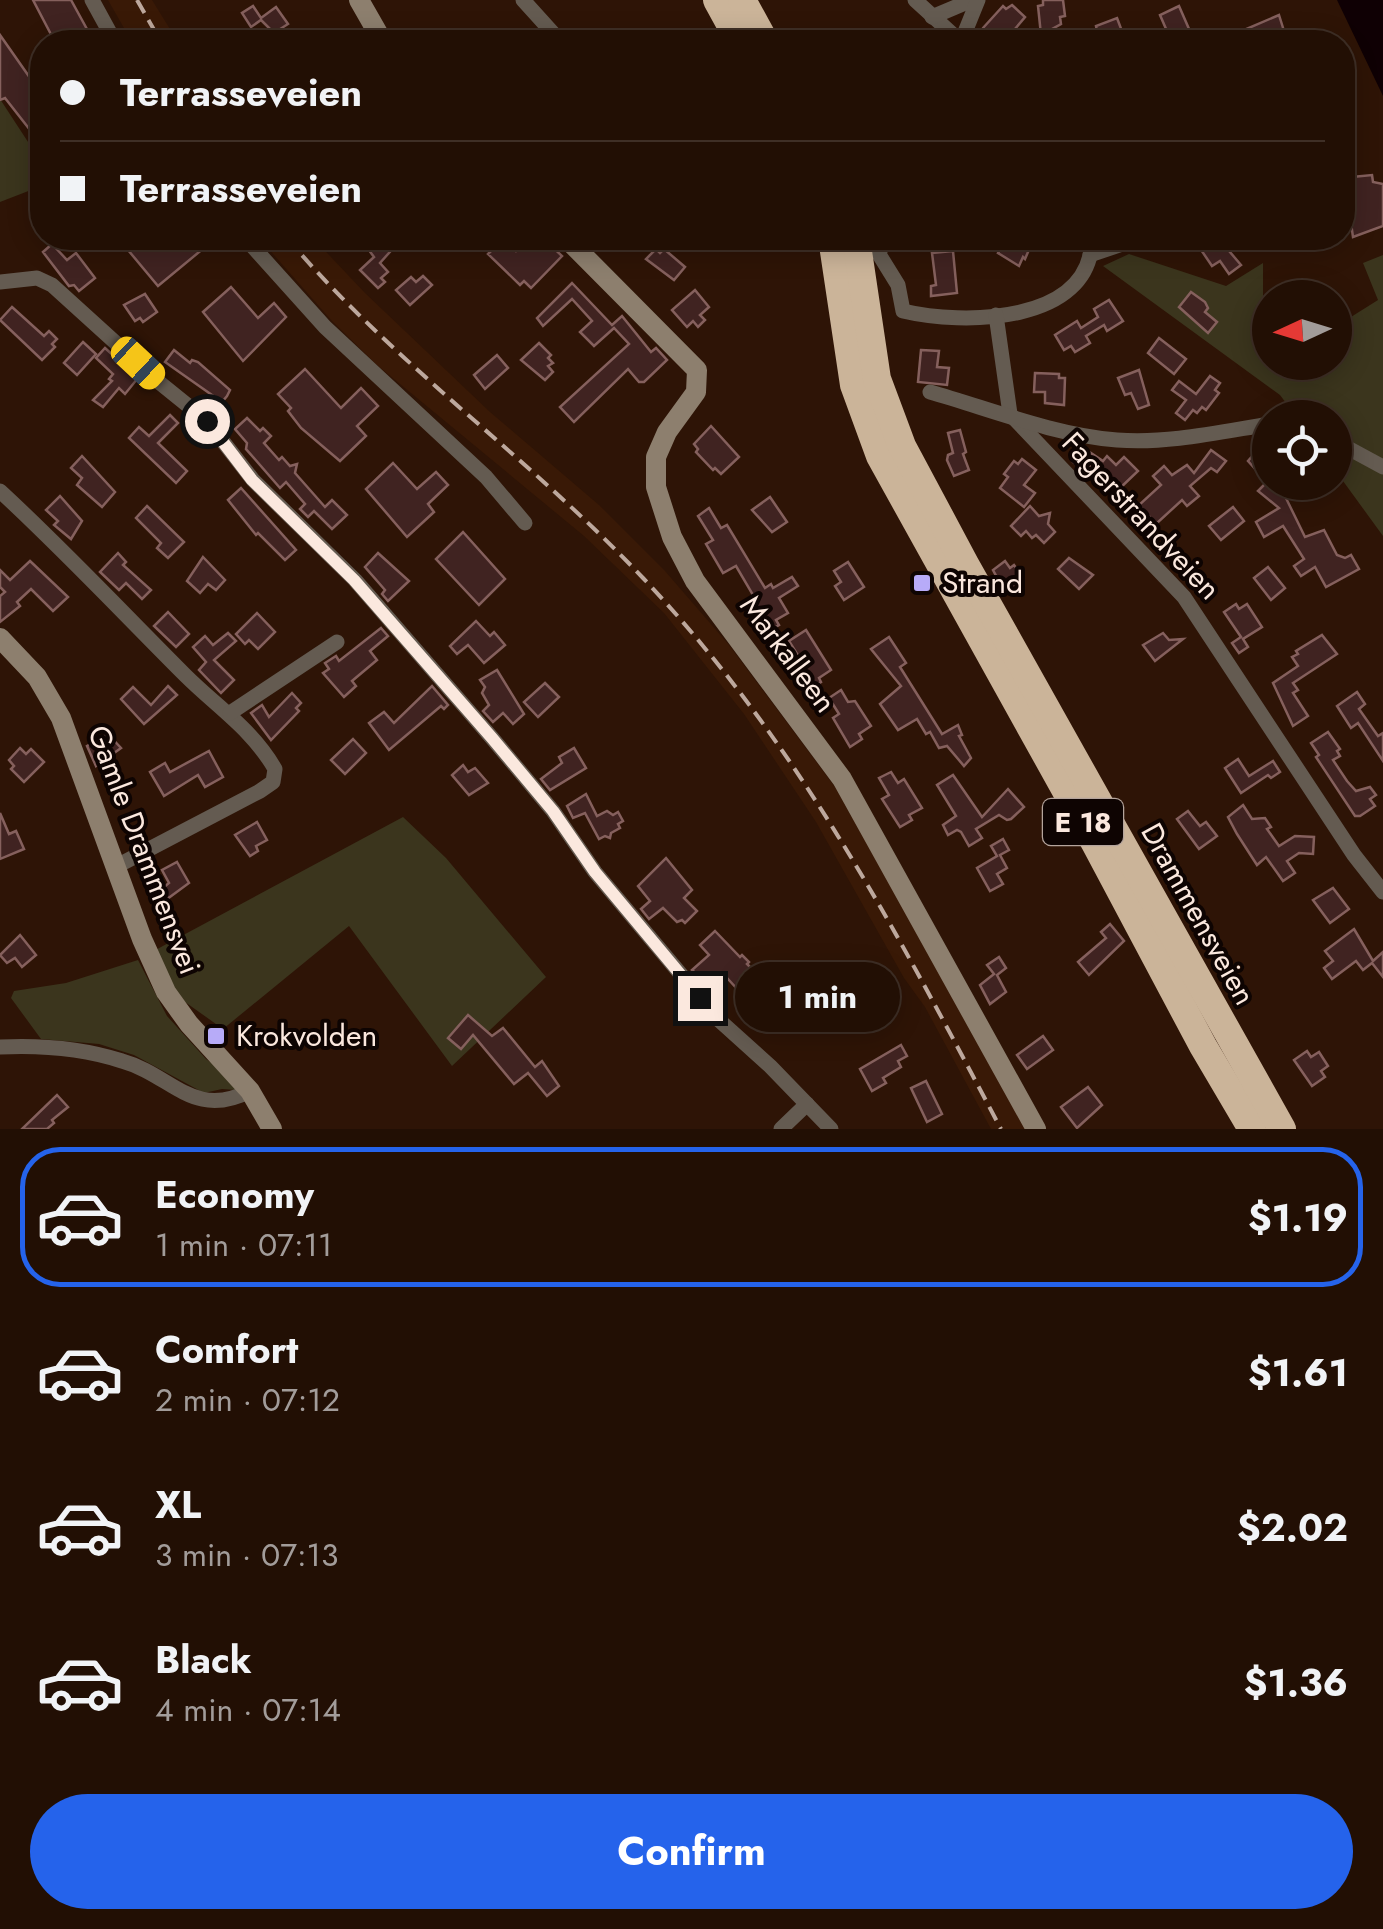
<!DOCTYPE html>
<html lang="en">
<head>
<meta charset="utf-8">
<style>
  :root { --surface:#220f04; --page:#2e1d13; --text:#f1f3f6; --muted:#a29c9a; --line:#3f2f26; --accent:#2563eb }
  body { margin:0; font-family:Jost,sans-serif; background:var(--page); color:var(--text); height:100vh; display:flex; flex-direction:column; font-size:38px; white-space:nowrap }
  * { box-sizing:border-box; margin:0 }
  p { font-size:32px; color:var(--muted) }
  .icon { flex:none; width:55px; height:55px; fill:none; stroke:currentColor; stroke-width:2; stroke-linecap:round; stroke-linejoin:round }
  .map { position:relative; height:1129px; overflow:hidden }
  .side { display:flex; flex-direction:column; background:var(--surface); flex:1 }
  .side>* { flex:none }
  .banner { position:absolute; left:30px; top:30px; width:1325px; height:220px; border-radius:40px; box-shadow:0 5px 25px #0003,0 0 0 2px var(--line); display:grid; align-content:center; height:220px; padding:0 30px; background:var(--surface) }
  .needle { width:65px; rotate:266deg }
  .fabs { position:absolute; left:1252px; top:280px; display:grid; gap:20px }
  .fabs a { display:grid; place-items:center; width:100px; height:100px; border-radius:50%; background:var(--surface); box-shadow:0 5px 25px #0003,0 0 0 2px var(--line); font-size:50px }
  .end { position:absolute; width:45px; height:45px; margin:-22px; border:12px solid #fbe8de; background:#111; box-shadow:0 0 0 5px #111 }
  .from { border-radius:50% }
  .bubble { position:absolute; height:70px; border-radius:35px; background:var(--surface); box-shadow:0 5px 25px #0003,0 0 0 2px var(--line); font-size:32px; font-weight:700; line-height:70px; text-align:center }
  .car { position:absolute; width:30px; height:60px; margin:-30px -15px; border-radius:12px; box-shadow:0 0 8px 2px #0007; background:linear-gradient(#f5c518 24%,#345 0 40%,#f5c518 0 76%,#345 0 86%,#f5c518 0) }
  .banner b { display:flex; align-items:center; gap:35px; height:95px; font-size:38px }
  .banner b+b { border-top:2px solid var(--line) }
  .banner i { width:25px; height:25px; background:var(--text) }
  ul { padding:18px 0 0; list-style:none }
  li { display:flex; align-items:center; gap:30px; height:140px; margin:0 20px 15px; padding:0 10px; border:5px solid transparent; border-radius:40px }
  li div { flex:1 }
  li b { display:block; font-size:38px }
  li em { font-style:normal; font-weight:700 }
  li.current { border-color:var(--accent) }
  li>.icon { width:90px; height:90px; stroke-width:1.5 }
  .primary-button { display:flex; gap:20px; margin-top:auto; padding:20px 30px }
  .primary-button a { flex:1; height:115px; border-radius:60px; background:var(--accent); color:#fff; font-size:40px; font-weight:700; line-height:115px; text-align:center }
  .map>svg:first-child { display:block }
  .built { fill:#391906 }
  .green { fill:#3b351d }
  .water { fill:#0f0004 }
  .building { fill:#402321; stroke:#85605d; stroke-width:2.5 }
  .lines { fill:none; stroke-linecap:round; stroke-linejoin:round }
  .street { stroke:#645b51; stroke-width:15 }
  .secondary { stroke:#8d7f6e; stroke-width:20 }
  .highway { stroke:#cbb499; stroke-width:28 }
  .rail { stroke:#bda89d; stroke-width:4; stroke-dasharray:15 8; stroke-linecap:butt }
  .route { stroke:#fbe8de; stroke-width:12 }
  .poi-dot { fill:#b7abf8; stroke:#0e0402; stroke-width:4 }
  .labels { text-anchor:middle; stroke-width:8; stroke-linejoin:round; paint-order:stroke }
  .shield { fill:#0e0402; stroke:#b4a49c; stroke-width:2.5 }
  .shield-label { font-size:28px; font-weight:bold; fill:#fbe8de }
  .street-label { font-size:30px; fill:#fbe8de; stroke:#0e0402 }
  .poi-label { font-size:30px; fill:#fbe8de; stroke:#0e0402; text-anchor:start }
</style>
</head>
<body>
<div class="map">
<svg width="1383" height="1129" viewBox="0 0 1383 1129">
  <rect width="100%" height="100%" fill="#2e1406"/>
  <g class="built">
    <path d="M108,0H152L178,42H132Z"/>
    <path d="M259,238H313L365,293L490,412L599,505L665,571L729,645L835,787L1028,1129H991L925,1007L904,978L816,822L744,714L664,613L584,536L377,365L332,321Z"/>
  </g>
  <g class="green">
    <path d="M0,99L30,145L42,140V203L31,190L0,202Z"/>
    <path d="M1129,254L1226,286L1263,263V323L1270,325V362H1335V327L1378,300L1363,263L1383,255V536L1335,470V418L1285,417L1289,407L1280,395L1103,266Z"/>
    <path d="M403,817L446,858L546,977L452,1066L349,926L223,1029L185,1002L148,954Z"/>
    <path d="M138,960L167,1016L206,1059L249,1091L222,1089L204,1093L134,1055L99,1044L41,1039L11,998L14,991L66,983Z"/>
  </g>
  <path class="water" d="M1337,0H1383V96Z"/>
  <g class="building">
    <path d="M33,0H71L94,42H55Z"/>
    <path d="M1043,0H1063L1065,16L1060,17L1061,24L1041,35L1038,6L1043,5Z"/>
    <path d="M1012,5L1025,17L1004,42H991L982,33L983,28L1003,6L1006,9Z"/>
    <path d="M253,6L261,18L276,7L288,24L274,33L261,20L251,27L242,13Z"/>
    <path d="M1179,6L1189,29L1170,38L1160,15Z"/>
    <path d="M1279,15L1284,31L1240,42L1237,33Z"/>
    <path d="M1117,18L1126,42H1099L1096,26Z"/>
    <path d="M0,35L42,95V129L34,135L5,98L0,100Z"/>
    <path d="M1372,175L1373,182L1383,184V226L1353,237L1348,202H1342V178Z"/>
    <path d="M118,238H216L158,286Z"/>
    <path d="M360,238H388L396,245L380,263L388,272L381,278L385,282L378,288L360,270L374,257Z"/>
    <path d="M485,238H504L516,251L530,238H543L562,256L531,288L524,281L520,285L488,254L495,247Z"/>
    <path d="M1007,238H1034L1025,259L1023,257L1019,266L998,253Z"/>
    <path d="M1193,238H1218L1241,265L1229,274L1220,261L1212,266Z"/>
    <path d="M52,244L67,260L76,253L95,278L79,291L74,285L69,286L43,252Z"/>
    <path d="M656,249L660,253L664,249L685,267L674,280L646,259Z"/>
    <path d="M953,251L957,293L931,296V286L936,285L932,253Z"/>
    <path d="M423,276L432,285L410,305L396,290L411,277L416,282Z"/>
    <path d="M572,283L612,325L622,316L651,352L656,348L667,360L644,382H639L628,369L574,422L560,407L629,344L614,328L594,346L580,332L592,321L572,299L543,326L537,318Z"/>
    <path d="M231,287L258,318L274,303L286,317L243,361L203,312Z"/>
    <path d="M695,290L709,307L700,315L705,320L698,327L693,321L687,327L672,310Z"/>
    <path d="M1191,292L1205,302L1208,308L1205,312L1217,322L1208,333L1179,307Z"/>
    <path d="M145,294L157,312L143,322L140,318L135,321L124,305Z"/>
    <path d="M1109,300L1123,321L1107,331L1104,325L1086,336L1090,343L1075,352L1071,346L1064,350L1055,335L1077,321L1081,328L1098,317L1094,309Z"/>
    <path d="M12,307L44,336L49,331L57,339L52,344L55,347L42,360L0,320Z"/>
    <path d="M1159,338L1186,359L1174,374L1148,353Z"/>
    <path d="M83,342L96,354L77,375L64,363Z"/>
    <path d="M539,343L551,355L548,358L553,363L548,366L553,372L545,380L521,360Z"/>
    <path d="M105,348L138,378L125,394L119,388L103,407L93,400L112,381L109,379L113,374L96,358Z"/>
    <path d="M174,350L190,363L192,360L198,362L230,390L227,396L222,402L165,362Z"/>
    <path d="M921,350L939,351L937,367L949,368L947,385L918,382Z"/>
    <path d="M497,355L508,368L485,389L474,375Z"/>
    <path d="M305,369L341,408L361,388L378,406L357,426L366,436L340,461L301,428L288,411L291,408L278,394Z"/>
    <path d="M1139,370L1149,405L1138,409L1131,393L1125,395L1118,378Z"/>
    <path d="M1035,373L1059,374V378H1065L1064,405L1045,403V392H1034Z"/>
    <path d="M1210,376L1220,383L1215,390L1219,393L1206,410L1202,407L1197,413L1193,410L1185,420L1176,413L1186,400L1172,390L1179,381L1196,394Z"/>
    <path d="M170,415L178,423L158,443L187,471L176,483L129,438L139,427L149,436Z"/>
    <path d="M247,418L260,431L263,428L271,436L264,443L279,460L282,457L290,466L297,464L295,473L325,507L332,500L347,515L332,529L314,511L308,517L300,509L305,504L286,482L280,488L246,449L247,443L235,429Z"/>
    <path d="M711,426L739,457L721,474L715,468L713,470L696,452L698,449L694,444Z"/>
    <path d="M960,430L966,452L963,454L969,470L954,476L947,460L948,455L953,453L948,433Z"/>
    <path d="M1262,445L1270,451V482H1291L1283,492L1305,537L1324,530L1337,555L1345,558L1351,555L1359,569L1326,587L1315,567L1301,576L1294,566L1304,559L1283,526L1264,537L1256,522L1279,508L1258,491L1267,482L1248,461Z"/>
    <path d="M1085,449L1103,461L1107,456L1116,465L1124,457L1138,471L1118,490L1114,489L1091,465L1084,472L1073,462Z"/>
    <path d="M1211,450L1226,461L1217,472L1211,468L1190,486L1199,496L1187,506L1182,500L1156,524L1139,505L1161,485L1153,476L1164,466L1172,475L1187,465L1194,473Z"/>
    <path d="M82,456L115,492L102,507L77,485L82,478L71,468Z"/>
    <path d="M1022,459L1036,470L1024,485L1035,493L1024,507L1000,488L1008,477L1004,474L1014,461L1018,464Z"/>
    <path d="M393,463L417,489L436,472L448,485L428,504L434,512L407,537L366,489Z"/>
    <path d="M241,488L296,550L285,560L258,533L256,535L228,500Z"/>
    <path d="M60,496L82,521L71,539L54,525L58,521L46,510Z"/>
    <path d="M770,497L787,522L772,532L752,510Z"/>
    <path d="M147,506L184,542L168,558L157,548L161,543L136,518Z"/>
    <path d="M1030,506L1039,516L1050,513L1048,524L1055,532L1044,543L1036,535L1032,538L1026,531L1021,536L1011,526Z"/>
    <path d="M1233,507L1244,521L1221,540L1209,526Z"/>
    <path d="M709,508L721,528L727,525L765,588L771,584L773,588L792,577L798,586L779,598L788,613L776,620L779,625L767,632L750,604L756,600L736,566L723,573L706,544L713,540L698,516Z"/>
    <path d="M463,532L505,579L479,605L436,559Z"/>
    <path d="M118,553L126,562L123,565L151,590L142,599L126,583L119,590L100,572Z"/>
    <path d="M378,553L409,581L388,601L382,594L385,590L365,567Z"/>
    <path d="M203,557L225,580L216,590L208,584L200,593L187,581Z"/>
    <path d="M1069,558L1093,575L1079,589L1058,569Z"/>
    <path d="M30,561L68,597L53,611L31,589L17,602L20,606L0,622V596L5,592L0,587V570L10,580Z"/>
    <path d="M1005,561L1010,568L1014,565L1023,577L1005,592L993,570Z"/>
    <path d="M848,562L864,587L844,600L835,586L841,582L834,571Z"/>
    <path d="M1268,567L1285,588L1271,600L1254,578Z"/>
    <path d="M1236,604L1239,609L1247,604L1262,627L1243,639L1248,647L1239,653L1232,643L1241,637L1224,612Z"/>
    <path d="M168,612L189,634L176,647L154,626Z"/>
    <path d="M257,613L275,632L258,649L249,640L245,644L236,634Z"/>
    <path d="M476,621L490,636L494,632L505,645L484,663L468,645L457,654L450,646Z"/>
    <path d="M381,628L388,636L370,651L377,660L352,681L356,686L344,697L323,673L329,669L325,663L336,656L339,661Z"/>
    <path d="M806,630L831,670L819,678L821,682L809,690L792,661L799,657L789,641Z"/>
    <path d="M228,633L236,641L214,660L234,680L221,693L199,670L206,662L193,647L205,636L213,645Z"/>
    <path d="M1163,633L1169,640L1183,639L1155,661L1143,645Z"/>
    <path d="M1322,635L1337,654L1293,683L1298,690L1293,693L1308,716L1293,726L1273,683L1298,666L1292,657L1298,654L1296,651Z"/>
    <path d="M889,637L906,663L900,667L942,734L958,725L962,735L959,736L971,758L964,766L947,746L939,748L930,732L926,734L917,719L898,730L880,704L901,686L871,649Z"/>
    <path d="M497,670L524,714L513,724L503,713L493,722L483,711L489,705L482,693L485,687L480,680Z"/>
    <path d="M545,683L559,697L538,717L524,702Z"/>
    <path d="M168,686L177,695L144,724L121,699L133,687L151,705Z"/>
    <path d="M432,686L448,705L444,709L441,706L389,750L369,723L384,712L394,723Z"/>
    <path d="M841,690L848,702L855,701L871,726L859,734L862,739L850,747L833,718L839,714L829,698Z"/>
    <path d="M1357,692L1365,704L1359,709L1378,736L1383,733V761L1358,723L1351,728L1337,706Z"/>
    <path d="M292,693L301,703L296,708L299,711L271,740L251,713L262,705L269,717Z"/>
    <path d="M1328,732L1340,749L1337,751L1340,756L1333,760L1347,781L1356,791L1370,787L1376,795L1370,799L1375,806L1360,816H1355L1316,757L1319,755L1311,743Z"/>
    <path d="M108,734L121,748L96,766L87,746Z"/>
    <path d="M353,739L366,753L345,774L331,760Z"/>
    <path d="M20,748L26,754L31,749L44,762L24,782L11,769L14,766L9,760Z"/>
    <path d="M574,748L586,768L550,790L541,779L562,763L559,757Z"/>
    <path d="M209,751L223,777L205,787L198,775L164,796L150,772L165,763L170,772Z"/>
    <path d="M1238,759L1249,776L1273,761L1280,772L1271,778L1268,775L1241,793L1225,768Z"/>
    <path d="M463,765L468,772L475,768L488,783L469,795L452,775Z"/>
    <path d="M891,772L898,783L904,779L922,808L909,815L912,820L900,827L882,799L889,795L879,778Z"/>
    <path d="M953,775L982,817L1008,789L1024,807L1011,819L1007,820L999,815L976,829L982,838L969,846L961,832L957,830L948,835L943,825L956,816L937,785Z"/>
    <path d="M586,794L597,816L607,811L613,815L618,812L623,821L618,824L620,828L611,833L610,838L605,836L599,839L585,813L573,818L567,806Z"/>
    <path d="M1243,805L1252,819L1265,818L1271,827L1267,829L1279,846L1295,836L1314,837L1313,854L1299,853L1287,861L1295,873L1283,881L1266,857L1257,865L1237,834L1228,817Z"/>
    <path d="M1188,811L1200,826L1206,822L1217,836L1199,849L1177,819Z"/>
    <path d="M0,813L9,834L16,831L24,849L0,859Z"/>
    <path d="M257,822L267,840L256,846L258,851L250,856L235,835Z"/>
    <path d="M1003,839L1009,850L1000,855L1007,868L997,874L1003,884L990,891L977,868L997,856L991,846Z"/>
    <path d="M666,858L692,890L684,898L697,911L685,923L682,920L677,922L663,908L649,919L641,909L650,901L638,886Z"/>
    <path d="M177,862L189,883L163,902L158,892L169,883L162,870Z"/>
    <path d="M1333,888L1349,909L1330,923L1313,900Z"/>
    <path d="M1110,924L1124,941L1089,975L1078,962L1106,938L1101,932Z"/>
    <path d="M1354,929L1373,961L1383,952V977L1372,963L1363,970L1356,961L1332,979L1324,968L1333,961L1325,951Z"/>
    <path d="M715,931L740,957L742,955L749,962L747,964L757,974L739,991L728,979L716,991L692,970L709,955L700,945Z"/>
    <path d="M20,935L36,955L22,967L15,958L7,963L0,955Z"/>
    <path d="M999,957L1006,968L997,975L1006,992L990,1004L980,985L994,974L987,965Z"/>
    <path d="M780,986L788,989L787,994L793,1001L773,1017L760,1002Z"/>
    <path d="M468,1015L492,1036L503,1028L535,1067L542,1061L559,1086L547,1096L528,1073L514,1084L473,1035L461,1049L448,1038Z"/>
    <path d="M1043,1036L1053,1050L1027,1069L1017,1055Z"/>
    <path d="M901,1045L907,1056L898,1061L901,1067L883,1078L886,1083L872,1091L860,1069Z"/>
    <path d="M1307,1051L1311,1057L1319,1052L1328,1066L1321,1071L1325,1077L1312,1086L1294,1060Z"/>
    <path d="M926,1081L942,1114L927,1122L911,1088Z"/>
    <path d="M1088,1087L1102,1105L1077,1128L1061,1107Z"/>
    <path d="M57,1095L68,1107L52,1120L54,1123L47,1129H22Z"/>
  </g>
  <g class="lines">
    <g class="street">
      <path d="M92,0L115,42"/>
      <path d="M523,0L561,42"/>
      <path d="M915,0L961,42"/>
      <path d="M932,17L972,0"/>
      <path d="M961,42L978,0"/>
      <path d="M245,238L325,327L486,477L525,523"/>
      <path d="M894,238L877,251L898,285L903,311C961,325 1092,325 1092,238"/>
      <path d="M1090,255L1140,238"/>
      <path d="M0,282L37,278L52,285L160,383L207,421L253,480L355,580L492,738L553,811L595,872L720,1021L770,1066L831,1129"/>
      <path d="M996,315L1010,414L1184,597L1354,855L1383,892"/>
      <path d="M930,392C990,409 1054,435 1117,440C1167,444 1220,432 1270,424"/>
      <path d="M1335,441L1383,467"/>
      <path d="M0,491C64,550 124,614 185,675C217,707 252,729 275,769L273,782L260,791L115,867"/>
      <path d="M230,713L337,642"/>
      <path d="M0,1047C42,1045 82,1048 122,1061C172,1075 193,1120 250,1091"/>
      <path d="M781,1129L807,1104"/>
    </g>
    <g class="secondary">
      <path d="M359,0L383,42"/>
      <path d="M566,238L697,370L696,392L667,432L656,457V487L672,537L695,581L842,779L1036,1129"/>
      <path d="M0,638L37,677L61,718L142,939L166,992L189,1024L250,1091L272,1129"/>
    </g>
    <g class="highway">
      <path d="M717,0L740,42"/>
      <path d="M742,0L765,42"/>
      <path d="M832,238L854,385L880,456L1095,843L1203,1046L1252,1129"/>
      <path d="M856,238L877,379L902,446L965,564L1282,1129"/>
    </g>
    <g class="rail">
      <path d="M137,0L161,42"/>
      <path d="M287,238C394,364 530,458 643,578C799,743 896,931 1001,1129"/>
    </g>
  </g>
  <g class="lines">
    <path class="route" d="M207,421L252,480L354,580L492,738L553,811L595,872L700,998"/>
  </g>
  <g class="poi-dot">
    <rect x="912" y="573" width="20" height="20" rx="5"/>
    <rect x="206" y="1026" width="20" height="20" rx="5"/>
  </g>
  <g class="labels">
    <rect class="shield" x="1043" y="799" width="80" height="46" rx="8"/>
    <g class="shield-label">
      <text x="1083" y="832">E 18</text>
    </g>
    <g class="street-label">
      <text transform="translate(1141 516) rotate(47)" y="10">Fagerstrandveien</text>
      <text transform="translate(788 654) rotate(53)" y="10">Markalleen</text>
      <text transform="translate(144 850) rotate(69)" y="10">Gamle Drammensvei</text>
      <text transform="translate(1198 914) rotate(61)" y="10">Drammensveien</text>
    </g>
    <g class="poi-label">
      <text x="942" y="593">Strand</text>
      <text x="236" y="1046">Krokvolden</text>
    </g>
  </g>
</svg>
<div class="fabs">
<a><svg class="needle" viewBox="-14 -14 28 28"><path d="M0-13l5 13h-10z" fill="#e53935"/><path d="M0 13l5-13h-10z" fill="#a29c9a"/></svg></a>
<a><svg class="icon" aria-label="locate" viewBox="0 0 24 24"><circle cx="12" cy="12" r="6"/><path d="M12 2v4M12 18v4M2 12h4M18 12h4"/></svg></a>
</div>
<i class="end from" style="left:207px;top:421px"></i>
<i class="end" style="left:700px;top:998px"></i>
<div class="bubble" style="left:735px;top:962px;width:165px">1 min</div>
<i class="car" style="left:138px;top:363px;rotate:133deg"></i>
<div class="banner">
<b><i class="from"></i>Terrasseveien</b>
<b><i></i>Terrasseveien</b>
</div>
</div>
<section class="side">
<ul>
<li class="current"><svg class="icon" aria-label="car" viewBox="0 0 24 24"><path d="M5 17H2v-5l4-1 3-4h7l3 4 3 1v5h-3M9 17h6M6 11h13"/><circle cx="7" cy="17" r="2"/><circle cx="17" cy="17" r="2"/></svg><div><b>Economy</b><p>1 min · 07:11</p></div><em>$1.19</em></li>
<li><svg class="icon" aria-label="car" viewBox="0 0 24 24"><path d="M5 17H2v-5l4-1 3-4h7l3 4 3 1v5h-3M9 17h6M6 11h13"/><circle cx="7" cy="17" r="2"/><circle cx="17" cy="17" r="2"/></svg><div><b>Comfort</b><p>2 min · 07:12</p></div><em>$1.61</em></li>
<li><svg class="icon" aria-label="car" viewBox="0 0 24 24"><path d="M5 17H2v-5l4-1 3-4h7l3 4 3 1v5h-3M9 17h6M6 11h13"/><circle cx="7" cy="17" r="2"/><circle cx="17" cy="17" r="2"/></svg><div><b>XL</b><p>3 min · 07:13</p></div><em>$2.02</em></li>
<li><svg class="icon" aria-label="car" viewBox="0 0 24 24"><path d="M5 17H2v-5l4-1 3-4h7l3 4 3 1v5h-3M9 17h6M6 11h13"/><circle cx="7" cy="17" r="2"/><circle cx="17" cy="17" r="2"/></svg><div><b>Black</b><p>4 min · 07:14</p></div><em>$1.36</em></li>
</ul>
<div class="primary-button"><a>Confirm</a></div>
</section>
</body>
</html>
